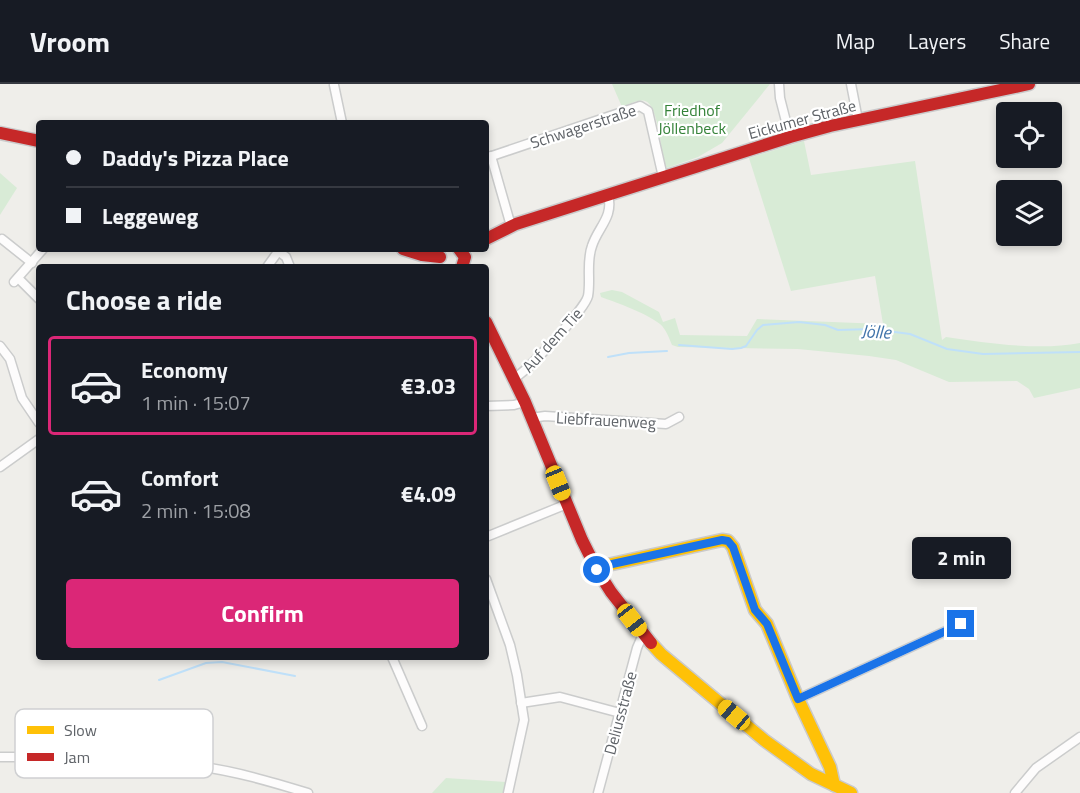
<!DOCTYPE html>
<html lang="en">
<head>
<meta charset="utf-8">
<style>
  :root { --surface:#171b24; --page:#20242c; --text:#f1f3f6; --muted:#9ea1a6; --line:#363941; --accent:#db2777 }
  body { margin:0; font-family:"Titillium Web",sans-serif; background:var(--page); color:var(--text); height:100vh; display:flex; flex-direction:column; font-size:22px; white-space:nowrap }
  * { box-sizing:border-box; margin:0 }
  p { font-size:20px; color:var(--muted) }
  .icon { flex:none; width:33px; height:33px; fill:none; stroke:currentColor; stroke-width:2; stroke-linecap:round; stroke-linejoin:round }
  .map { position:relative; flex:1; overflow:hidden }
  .drawer { position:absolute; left:36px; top:180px; width:453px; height:396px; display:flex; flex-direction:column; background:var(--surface); border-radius:6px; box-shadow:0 3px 9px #0003 }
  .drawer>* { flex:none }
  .banner { position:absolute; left:36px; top:36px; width:453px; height:132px; border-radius:6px; box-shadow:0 3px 9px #0003; display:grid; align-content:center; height:132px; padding:0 30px; background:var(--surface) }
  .fabs { position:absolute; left:996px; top:18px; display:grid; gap:12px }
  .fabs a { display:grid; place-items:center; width:66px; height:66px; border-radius:6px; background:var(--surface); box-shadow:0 3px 9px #0003; font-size:30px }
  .end { position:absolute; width:27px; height:27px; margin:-14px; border:8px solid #1a73e8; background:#fff; box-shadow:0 0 0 3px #fff }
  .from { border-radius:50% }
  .bubble { position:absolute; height:42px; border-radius:6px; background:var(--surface); box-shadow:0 3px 9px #0003; font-size:20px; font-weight:700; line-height:42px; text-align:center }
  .car { position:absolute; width:18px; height:36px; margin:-18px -9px; border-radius:8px; box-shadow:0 0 4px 2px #0007; background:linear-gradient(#f5c518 24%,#345 0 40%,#f5c518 0 76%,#345 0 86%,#f5c518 0) }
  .banner b { display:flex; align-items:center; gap:21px; height:57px; font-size:22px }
  .banner b+b { border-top:2px solid var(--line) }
  .banner i { width:15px; height:15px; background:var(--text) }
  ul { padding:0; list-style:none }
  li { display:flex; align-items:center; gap:18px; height:99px; margin:0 12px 9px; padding:0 18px; border:3px solid transparent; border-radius:6px }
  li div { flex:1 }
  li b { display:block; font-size:22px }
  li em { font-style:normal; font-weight:700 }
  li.on { border-color:var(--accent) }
  li>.icon { width:54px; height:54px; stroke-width:1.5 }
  h2 { padding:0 30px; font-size:27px; line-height:72px }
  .primary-button { display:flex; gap:12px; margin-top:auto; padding:12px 30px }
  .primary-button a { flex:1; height:69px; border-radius:6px; background:var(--accent); color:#fff; font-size:24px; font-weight:700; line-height:69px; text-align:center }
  header { display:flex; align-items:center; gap:36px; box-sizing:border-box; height:84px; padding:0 30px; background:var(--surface); border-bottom:2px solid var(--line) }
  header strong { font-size:28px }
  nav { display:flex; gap:33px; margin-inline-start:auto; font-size:21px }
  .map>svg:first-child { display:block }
  .green { fill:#d8ebd6 }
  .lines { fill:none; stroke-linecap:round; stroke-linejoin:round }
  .stream { stroke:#bfe0f9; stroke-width:2 }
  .street-casing { stroke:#cbcccc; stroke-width:11 }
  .slow-casing { stroke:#cacacb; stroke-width:15 }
  .jam-casing { stroke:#cacacb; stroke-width:15 }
  .street { stroke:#fdfcfc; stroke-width:8 }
  .slow { stroke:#ffc107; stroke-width:12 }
  .jam { stroke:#c62828; stroke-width:12 }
  .route { stroke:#1a73e8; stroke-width:8 }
  .labels { text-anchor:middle; stroke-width:4.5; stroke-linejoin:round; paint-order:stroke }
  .park-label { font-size:16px; fill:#348238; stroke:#fff }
  .street-label { font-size:16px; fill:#5f6368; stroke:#fff }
  .water-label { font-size:18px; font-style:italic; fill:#4174aa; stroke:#fff }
  .key { fill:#fff; stroke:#cfd0d2; stroke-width:1.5 }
  .key-label { font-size:16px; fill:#5f6368 }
</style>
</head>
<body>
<header>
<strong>Vroom</strong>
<nav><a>Map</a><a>Layers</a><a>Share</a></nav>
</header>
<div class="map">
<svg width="1080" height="709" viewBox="0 0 1080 709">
  <rect width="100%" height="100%" fill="#efeeea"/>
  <g class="green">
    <path d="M612,0H770L722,59L698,73L667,84L664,82C662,70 658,20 645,17C638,15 628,21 622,23Z"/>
    <path d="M804,57L811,91L915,77L942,256L946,253C988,259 1039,267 1080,259V304L1034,314L1029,305L1017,297L949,298L896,276L869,272L798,265L678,263L672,261C669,254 666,245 660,240C646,229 618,219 601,213L600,209L612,206L622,208L659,228L663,238L675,234L680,251L747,252L757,235L883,240L875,192L791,207L749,74Z"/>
    <path d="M0,89L17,104L0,131Z"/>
    <path d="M446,694L506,698L505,709H432Z"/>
  </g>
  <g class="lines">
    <g class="stream">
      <path d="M679,261L732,265L741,264L746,262L757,246L763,241L799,238L825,241L838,246L872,245L910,250L947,265L983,270L1080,268"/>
      <path d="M608,273L629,269L667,267"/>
      <path d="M159,596L206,579L222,578L295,592"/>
    </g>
    <defs>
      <g id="street">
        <path d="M779,0L780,14L790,53"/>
        <path d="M851,0L858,36"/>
        <path d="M334,1L342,39"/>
        <path d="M491,72L511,142"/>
        <path d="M486,74L640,22L648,27L663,93"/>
        <path d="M2,155L32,179"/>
        <path d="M278,167L286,173L290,183"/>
        <path d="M267,183L280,165"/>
        <path d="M18,194L39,215"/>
        <path d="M14,198L43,165"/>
        <path d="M0,262L10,275L22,314L39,339"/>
        <path d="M514,294C526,289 585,225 588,212C591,196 586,178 592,162C598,143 614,133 608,111"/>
        <path d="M486,322L514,321L525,318"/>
        <path d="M531,334L545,332L666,340L679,333"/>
        <path d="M0,383L39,355"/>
        <path d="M486,453L567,420"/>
        <path d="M486,495L510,561L517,591L524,636L508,709"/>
        <path d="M392,573L422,642"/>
        <path d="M798,615L961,540"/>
        <path d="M521,619L560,613L620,629"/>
        <path d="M0,673C66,673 132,672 197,682C235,687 272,698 308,709"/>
        <path d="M598,709L637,564L643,550"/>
        <path d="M1015,709L1036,684L1080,653"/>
      </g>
      <g id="slow">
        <path d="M597,486L603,482L722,456L728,457L733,463L755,526L767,540L798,615L830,683L834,701"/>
        <path d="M651,559L661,570L764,656L811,690L851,709"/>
      </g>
      <g id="jam">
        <path d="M0,49L39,57"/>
        <path d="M486,155L516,140L790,53L830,42L1029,0"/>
        <path d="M403,165L422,171L440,173"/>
        <path d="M459,165L465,173L462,183"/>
        <path d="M486,238L525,318L582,456L597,486L611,508L651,559"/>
      </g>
    </defs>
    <use href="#street" class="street-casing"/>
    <use href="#slow" class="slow-casing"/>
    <use href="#jam" class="jam-casing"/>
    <use href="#street" class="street"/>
    <use href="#slow" class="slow"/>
    <use href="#jam" class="jam"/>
  </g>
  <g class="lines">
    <path class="route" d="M597,486L603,482L722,456L728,457L733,463L755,526L767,540L798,615L961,540"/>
  </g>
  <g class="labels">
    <g class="park-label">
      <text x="692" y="32">Friedhof<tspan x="692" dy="18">Jöllenbeck</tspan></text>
    </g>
    <g class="street-label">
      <text transform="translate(802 35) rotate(-15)" y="6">Eickumer Straße</text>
      <text transform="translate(583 42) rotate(-18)" y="6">Schwagerstraße</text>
      <text transform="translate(552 256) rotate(-48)" y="6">Auf dem Tie</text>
      <text transform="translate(606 336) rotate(3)" y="6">Liebfrauenweg</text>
      <text transform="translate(620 629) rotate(-75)" y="6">Deliusstraße</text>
    </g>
    <g class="water-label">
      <text transform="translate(876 248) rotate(3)" y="6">Jölle</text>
    </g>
  </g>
  <rect x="15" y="625" width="198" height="69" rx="9" class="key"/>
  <rect x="27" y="642" width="27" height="8" fill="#ffc107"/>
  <rect x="27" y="669" width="27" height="8" fill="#c62828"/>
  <g class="key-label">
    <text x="64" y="652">Slow</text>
    <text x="64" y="679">Jam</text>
  </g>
</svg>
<div class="fabs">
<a><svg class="icon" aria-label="locate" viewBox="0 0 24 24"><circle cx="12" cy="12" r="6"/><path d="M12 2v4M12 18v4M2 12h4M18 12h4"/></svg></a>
<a><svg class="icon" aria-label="layers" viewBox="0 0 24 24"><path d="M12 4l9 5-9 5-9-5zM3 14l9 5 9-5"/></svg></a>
</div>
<i class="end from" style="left:597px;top:486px"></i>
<i class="end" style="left:961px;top:540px"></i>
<div class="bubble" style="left:912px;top:453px;width:99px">2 min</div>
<i class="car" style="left:558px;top:399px;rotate:158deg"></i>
<i class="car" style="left:632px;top:536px;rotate:142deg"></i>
<i class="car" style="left:734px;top:631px;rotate:310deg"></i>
<div class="banner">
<b><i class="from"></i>Daddy's Pizza Place</b>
<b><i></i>Leggeweg</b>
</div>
<section class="drawer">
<h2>Choose a ride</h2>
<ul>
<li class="on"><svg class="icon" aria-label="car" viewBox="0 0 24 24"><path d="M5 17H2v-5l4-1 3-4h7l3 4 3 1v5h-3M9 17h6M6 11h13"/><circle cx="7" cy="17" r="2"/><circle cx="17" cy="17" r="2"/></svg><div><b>Economy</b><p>1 min · 15:07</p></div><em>€3.03</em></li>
<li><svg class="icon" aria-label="car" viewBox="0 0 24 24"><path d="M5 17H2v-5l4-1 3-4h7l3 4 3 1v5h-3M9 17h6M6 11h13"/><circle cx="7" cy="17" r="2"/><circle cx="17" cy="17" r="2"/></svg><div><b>Comfort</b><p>2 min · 15:08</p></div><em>€4.09</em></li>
</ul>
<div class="primary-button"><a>Confirm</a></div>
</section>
</div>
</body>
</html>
